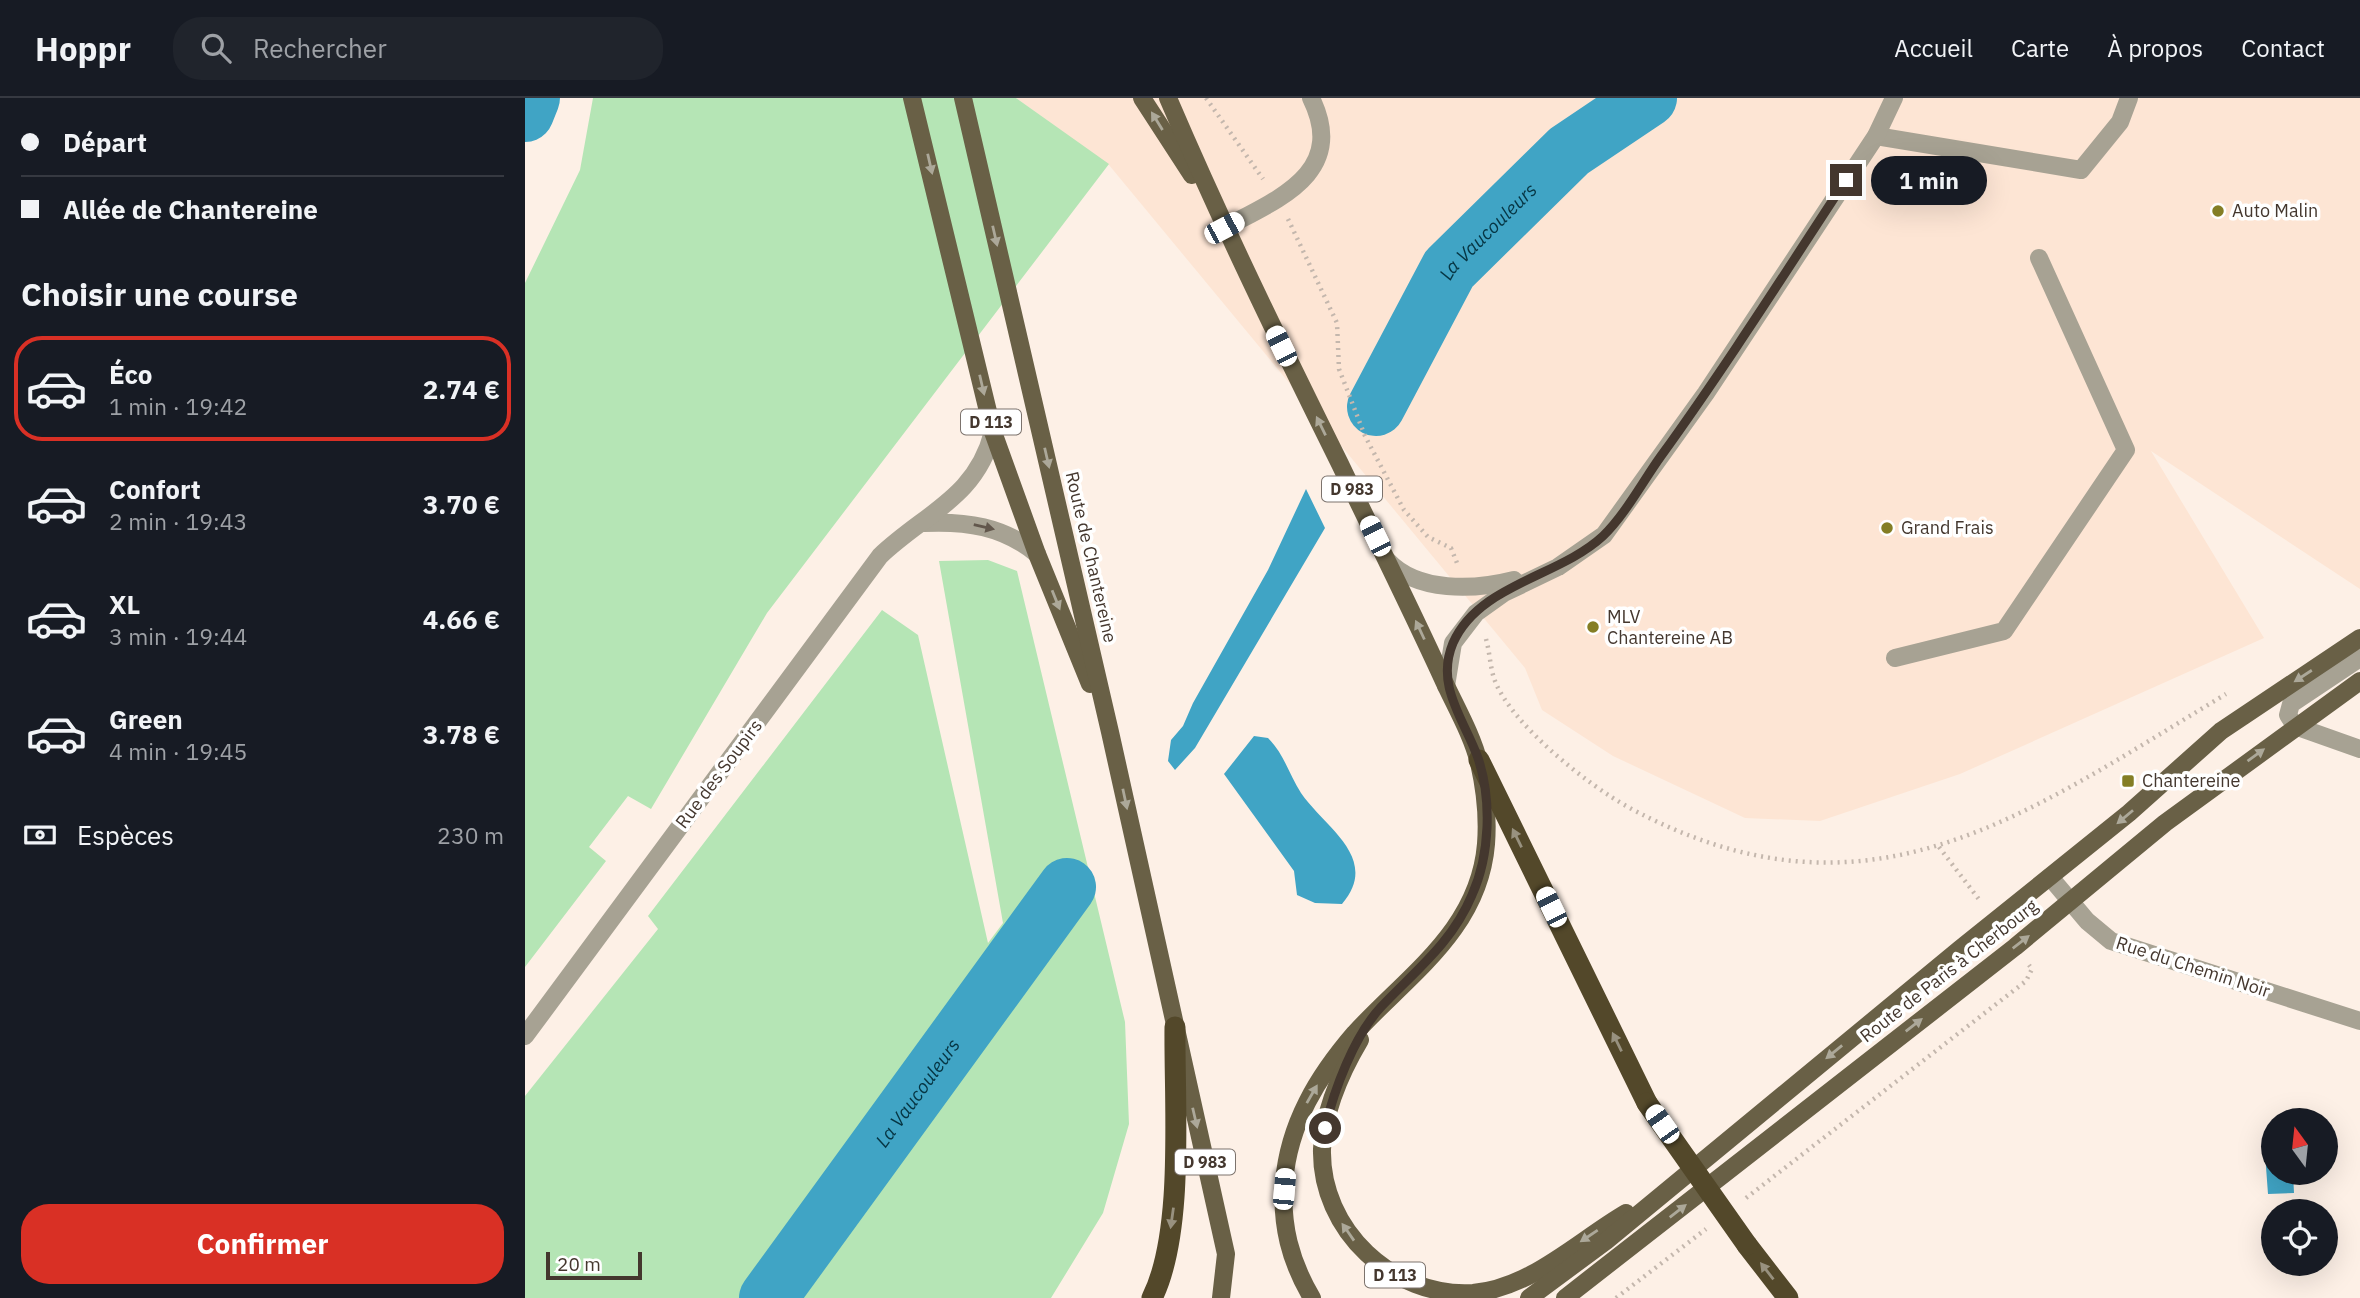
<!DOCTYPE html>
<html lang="fr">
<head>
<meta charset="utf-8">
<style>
  :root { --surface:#171b24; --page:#20242c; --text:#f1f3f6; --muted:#9ea1a6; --line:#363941; --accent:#d93025 }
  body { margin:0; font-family:"IBM Plex Sans",sans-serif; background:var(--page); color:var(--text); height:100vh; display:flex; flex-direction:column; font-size:26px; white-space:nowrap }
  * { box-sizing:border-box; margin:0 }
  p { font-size:23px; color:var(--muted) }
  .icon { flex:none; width:38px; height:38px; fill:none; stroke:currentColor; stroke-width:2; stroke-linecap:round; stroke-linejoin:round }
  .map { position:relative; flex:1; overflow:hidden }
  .panel { display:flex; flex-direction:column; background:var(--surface); width:525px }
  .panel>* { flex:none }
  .top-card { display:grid; align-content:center; height:154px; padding:0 21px; background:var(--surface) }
  .needle { width:46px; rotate:345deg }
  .fabs { position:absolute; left:1736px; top:1010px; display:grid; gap:14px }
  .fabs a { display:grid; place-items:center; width:77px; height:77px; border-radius:50%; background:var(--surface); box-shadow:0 7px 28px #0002; font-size:35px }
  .scale { position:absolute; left:21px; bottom:18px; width:96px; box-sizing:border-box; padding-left:7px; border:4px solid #44372e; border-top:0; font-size:19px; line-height:24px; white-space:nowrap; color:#44372e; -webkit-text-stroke:5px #fff; paint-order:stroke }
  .end { position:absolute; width:32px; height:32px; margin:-16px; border:9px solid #44372e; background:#fff; box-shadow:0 0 0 4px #fff }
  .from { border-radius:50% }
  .bubble { position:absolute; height:49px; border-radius:24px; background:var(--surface); box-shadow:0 7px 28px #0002; font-size:23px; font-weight:800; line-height:49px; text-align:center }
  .car { position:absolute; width:21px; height:42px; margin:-21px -10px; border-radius:9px; box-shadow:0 0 5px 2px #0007; background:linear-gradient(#fff 24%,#345 0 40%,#fff 0 76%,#345 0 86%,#fff 0) }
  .top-card b { display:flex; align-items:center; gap:24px; height:66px; font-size:26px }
  .top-card b+b { border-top:2px solid var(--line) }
  .top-card i { width:18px; height:18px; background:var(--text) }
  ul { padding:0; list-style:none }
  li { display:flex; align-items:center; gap:21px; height:105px; margin:0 14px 10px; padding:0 7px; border:4px solid transparent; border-radius:28px }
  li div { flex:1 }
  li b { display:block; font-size:26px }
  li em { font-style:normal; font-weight:800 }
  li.current { border-color:var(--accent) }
  li>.icon { width:63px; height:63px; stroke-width:1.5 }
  h2 { padding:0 21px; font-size:32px; line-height:84px }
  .pay { display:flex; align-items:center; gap:18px; height:77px; padding:0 21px; font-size:26px }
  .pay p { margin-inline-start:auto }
  .button { display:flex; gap:14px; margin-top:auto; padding:14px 21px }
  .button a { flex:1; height:80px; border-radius:28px; background:var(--accent); color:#fff; font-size:28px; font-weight:800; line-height:80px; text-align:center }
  header { display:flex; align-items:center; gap:42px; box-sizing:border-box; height:98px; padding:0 35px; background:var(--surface); border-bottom:2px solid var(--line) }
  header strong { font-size:33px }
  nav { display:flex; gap:38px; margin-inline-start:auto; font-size:24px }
  .search { width:490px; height:63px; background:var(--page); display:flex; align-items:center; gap:18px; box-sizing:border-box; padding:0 24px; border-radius:28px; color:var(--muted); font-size:26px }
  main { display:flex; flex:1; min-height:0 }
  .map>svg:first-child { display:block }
  .built { fill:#fde5d4 }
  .green { fill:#b5e5b5 }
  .water { fill:#40a4c5 }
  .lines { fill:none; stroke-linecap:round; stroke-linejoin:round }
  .river { stroke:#40a4c5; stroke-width:58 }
  .path { stroke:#c4b7ad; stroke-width:4.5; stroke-dasharray:2 5; stroke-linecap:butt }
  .minor { stroke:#a7a293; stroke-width:18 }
  .major { stroke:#696046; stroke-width:18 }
  .highway { stroke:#53482a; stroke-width:21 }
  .highway-bridge { stroke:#53482a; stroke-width:21 }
  .oneway { fill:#aca899 }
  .oneway2 { fill:#62574c }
  .oneway3 { fill:#98917f }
  .route { stroke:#44372e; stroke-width:9 }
  .poi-dot { fill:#847e25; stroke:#fff; stroke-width:2.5 }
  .labels { text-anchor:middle; stroke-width:7; stroke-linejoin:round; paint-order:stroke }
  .shield { fill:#fff; stroke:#7c736d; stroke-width:2 }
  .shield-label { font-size:16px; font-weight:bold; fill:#44372e }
  .poi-label { font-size:18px; fill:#44372e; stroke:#fff; text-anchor:start }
  .street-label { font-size:18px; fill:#44372e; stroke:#fff }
  .water-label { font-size:19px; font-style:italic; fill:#063543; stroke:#fff }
</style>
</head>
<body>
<header>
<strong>Hoppr</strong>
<div class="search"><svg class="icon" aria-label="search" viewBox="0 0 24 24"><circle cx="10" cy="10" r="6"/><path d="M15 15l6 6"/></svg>Rechercher</div>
<nav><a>Accueil</a><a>Carte</a><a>À propos</a><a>Contact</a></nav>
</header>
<main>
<section class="panel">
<div class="top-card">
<b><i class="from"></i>Départ</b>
<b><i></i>Allée de Chantereine</b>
</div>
<h2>Choisir une course</h2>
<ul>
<li class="current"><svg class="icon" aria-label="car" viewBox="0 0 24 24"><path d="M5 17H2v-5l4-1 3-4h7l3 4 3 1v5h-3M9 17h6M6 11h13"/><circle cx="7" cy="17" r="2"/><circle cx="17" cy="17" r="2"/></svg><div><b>Éco</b><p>1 min · 19:42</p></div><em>2.74 €</em></li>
<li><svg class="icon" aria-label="car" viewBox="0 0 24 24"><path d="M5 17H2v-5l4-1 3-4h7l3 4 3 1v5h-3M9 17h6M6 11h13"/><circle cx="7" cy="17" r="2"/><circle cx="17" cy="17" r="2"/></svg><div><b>Confort</b><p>2 min · 19:43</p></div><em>3.70 €</em></li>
<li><svg class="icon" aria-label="car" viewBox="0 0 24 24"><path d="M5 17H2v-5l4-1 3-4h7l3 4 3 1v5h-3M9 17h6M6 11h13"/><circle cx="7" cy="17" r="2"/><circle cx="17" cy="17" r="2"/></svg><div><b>XL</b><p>3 min · 19:44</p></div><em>4.66 €</em></li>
<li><svg class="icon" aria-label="car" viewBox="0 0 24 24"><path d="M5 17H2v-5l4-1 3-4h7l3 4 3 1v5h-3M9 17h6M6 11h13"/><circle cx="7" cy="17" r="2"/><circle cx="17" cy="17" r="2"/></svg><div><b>Green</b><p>4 min · 19:45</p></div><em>3.78 €</em></li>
</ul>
<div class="pay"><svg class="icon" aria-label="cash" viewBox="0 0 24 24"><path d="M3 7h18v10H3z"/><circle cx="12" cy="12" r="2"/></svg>Espèces<p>230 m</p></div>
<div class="button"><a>Confirmer</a></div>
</section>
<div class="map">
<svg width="1835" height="1200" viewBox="0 0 1835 1200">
  <rect width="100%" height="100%" fill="#fdf0e6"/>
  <path class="built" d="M491,0H1835V491L1626,353L1739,540L1435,676L1295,723L1220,720L1088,658L1017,612L1000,570L584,67Z"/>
  <g class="green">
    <path d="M68,0H491L584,66L242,515L126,711L103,698L64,749L81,763L0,869V185L55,72Z"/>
    <path d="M463,462L492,473L600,924L604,1026L578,1115L526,1200H0V998L133,831L123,818L357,512L393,537L463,845L478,825L414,463Z"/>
  </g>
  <g class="water">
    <path d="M781,391L800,430L670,650L650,672L643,663L646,642L658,628L668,605L743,472Z"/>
    <path d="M729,638L743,640C759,656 764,676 776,695C800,730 856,760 817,806L790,805L772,797L769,773L699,676Z"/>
    <path d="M1748,1041V1074L1768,1075L1769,1095L1743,1096L1739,1042Z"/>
  </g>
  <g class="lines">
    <g class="river">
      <path d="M0,15L6,0"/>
      <path id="s1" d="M851,309L924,171L1044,53L1123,0"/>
      <path id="s2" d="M243,1200L542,789"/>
    </g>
    <g class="path">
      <path d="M681,0L738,81"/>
      <path d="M763,121L812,225L814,271L840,338L879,412L903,439L926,450L932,465"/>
      <path d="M961,541C965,555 965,570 970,583C987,627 1063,687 1103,709C1341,838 1498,718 1701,596"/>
      <path d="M1414,749L1456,804"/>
      <path d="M1221,1100L1501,883L1507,871L1504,867"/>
      <path d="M1091,1200L1181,1131"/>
    </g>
    <g class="minor">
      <path d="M1351,38L1556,72L1595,24L1604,0"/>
      <path d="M699,130C753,101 823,75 786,0"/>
      <path d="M399,425C441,423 478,428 512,456"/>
      <path d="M862,462C892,495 950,492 989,482"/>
      <path d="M1370,560L1479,533L1601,352L1514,160"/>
      <path d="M1835,560L1766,606L1763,617L1770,628L1835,651"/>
      <path d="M921,588L928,545L951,515L979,495L1033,469L1079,437L1181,295L1351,38L1369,0"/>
      <path d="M1525,779L1562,823L1586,843L1835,923"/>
      <path d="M0,938L355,458C400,415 451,400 468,334"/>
    </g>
    <g class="major">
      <path d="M387,0L468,334L512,456L565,586"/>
      <path d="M438,0L585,634L701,1156L696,1200"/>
      <path d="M617,0L667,77"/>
      <path d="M643,0C696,124 755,245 815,366C849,437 884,507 917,579C929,606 947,636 954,665C960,691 963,720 961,746C954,832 883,877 830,935C792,979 764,1026 759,1084C756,1127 765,1163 787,1200"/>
      <path d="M835,942C816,974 799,1013 797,1051C795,1132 868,1200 948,1195C1006,1190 1053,1143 1101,1115"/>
      <path d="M1004,1200L1081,1143L1435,851L1604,715L1696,633L1835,540"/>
      <path d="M1040,1200L1490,849L1640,725L1835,583"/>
    </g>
    <g class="highway">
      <path d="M954,662L1122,1005"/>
      <path d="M1222,1147L1263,1200"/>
      <path d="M627,1200C660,1134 649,1005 650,929"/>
    </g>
    <path class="highway-bridge" d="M1122,1005L1222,1147"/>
  </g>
  <defs><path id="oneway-solid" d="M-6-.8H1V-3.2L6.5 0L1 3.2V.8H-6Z" transform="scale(1.75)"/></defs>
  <g class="oneway">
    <use href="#oneway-solid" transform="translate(632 23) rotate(-122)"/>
    <use href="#oneway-solid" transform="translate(405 66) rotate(77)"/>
    <use href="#oneway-solid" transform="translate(470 138) rotate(77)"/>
    <use href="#oneway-solid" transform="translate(457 287) rotate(77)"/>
    <use href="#oneway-solid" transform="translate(796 328) rotate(-116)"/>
    <use href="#oneway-solid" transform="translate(522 360) rotate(77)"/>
    <use href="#oneway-solid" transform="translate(531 502) rotate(68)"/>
    <use href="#oneway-solid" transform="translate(895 532) rotate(-115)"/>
    <use href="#oneway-solid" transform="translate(1778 578) rotate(147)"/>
    <use href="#oneway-solid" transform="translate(1731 657) rotate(-36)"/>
    <use href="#oneway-solid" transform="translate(600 701) rotate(78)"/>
    <use href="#oneway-solid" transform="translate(1600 719) rotate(140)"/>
    <use href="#oneway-solid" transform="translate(1496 844) rotate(-38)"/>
    <use href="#oneway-solid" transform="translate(1389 927) rotate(-38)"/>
    <use href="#oneway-solid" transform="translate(1309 954) rotate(141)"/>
    <use href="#oneway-solid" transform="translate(787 996) rotate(-60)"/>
    <use href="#oneway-solid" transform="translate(670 1020) rotate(77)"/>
    <use href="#oneway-solid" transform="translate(1153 1113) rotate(-38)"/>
    <use href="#oneway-solid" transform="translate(823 1134) rotate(-125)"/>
    <use href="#oneway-solid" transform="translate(1064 1138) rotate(146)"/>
  </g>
  <use class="oneway2" href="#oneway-solid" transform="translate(459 429) rotate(13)"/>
  <g class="oneway3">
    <use href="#oneway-solid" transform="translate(992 740) rotate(-116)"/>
    <use href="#oneway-solid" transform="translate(1092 944) rotate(-116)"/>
    <use href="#oneway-solid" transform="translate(647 1120) rotate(98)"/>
    <use href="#oneway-solid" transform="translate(1242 1173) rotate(-128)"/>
  </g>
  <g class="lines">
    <path class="route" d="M800,1030C809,992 829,938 856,909C890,873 927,845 947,797C965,757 967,702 953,660C939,621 910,588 928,545C954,486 1034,479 1078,438C1100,417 1118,383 1136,358C1201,268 1260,175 1321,82"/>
  </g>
  <g class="poi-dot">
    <circle cx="1693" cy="113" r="7"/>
    <circle cx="1362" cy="430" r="7"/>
    <circle cx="1068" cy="529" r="7"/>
    <rect x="1596" y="676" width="14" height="14" rx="3.5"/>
  </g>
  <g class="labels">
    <g class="shield">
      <rect x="436" y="311.5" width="60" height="25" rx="5"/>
      <rect x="797" y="378.5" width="60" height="25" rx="5"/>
      <rect x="650" y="1051.5" width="60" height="25" rx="5"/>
      <rect x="840" y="1164.5" width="60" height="25" rx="5"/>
    </g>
    <g class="shield-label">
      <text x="466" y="330">D 113</text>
      <text x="827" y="397">D 983</text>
      <text x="680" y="1070">D 983</text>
      <text x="870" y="1183">D 113</text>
    </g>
    <g class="poi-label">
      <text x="1707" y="119">Auto Malin</text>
      <text x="1376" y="436">Grand Frais</text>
      <text x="1082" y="525">MLV<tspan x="1082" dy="21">Chantereine AB</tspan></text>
      <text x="1617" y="689">Chantereine</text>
    </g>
    <g class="street-label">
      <text transform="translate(566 459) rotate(77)" y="6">Route de Chantereine</text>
      <text transform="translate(194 676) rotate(-53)" y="6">Rue des Soupirs</text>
      <text transform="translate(1668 869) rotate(18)" y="6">Rue du Chemin Noir</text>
      <text transform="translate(1424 873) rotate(-38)" y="6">Route de Paris à Cherbourg</text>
    </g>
    <g class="water-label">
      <text dy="7" stroke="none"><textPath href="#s1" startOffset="210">La Vaucouleurs</textPath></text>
      <text dy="7" stroke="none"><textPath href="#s2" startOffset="254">La Vaucouleurs</textPath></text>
    </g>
  </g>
</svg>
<div class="fabs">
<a><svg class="needle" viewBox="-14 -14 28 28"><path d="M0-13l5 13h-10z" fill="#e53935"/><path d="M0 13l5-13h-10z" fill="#9ea1a6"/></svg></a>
<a><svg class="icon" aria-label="locate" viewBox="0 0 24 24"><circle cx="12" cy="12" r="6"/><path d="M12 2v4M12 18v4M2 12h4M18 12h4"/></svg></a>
</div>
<div class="scale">20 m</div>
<i class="end from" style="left:800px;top:1030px"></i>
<i class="end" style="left:1321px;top:82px"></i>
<div class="bubble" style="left:1346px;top:58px;width:116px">1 min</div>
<i class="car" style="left:699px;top:130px;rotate:62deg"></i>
<i class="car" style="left:756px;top:248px;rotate:334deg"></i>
<i class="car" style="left:850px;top:438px;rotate:334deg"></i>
<i class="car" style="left:1026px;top:809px;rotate:334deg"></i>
<i class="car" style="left:1137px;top:1026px;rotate:325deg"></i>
<i class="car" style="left:759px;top:1091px;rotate:5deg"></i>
</div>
</main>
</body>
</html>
